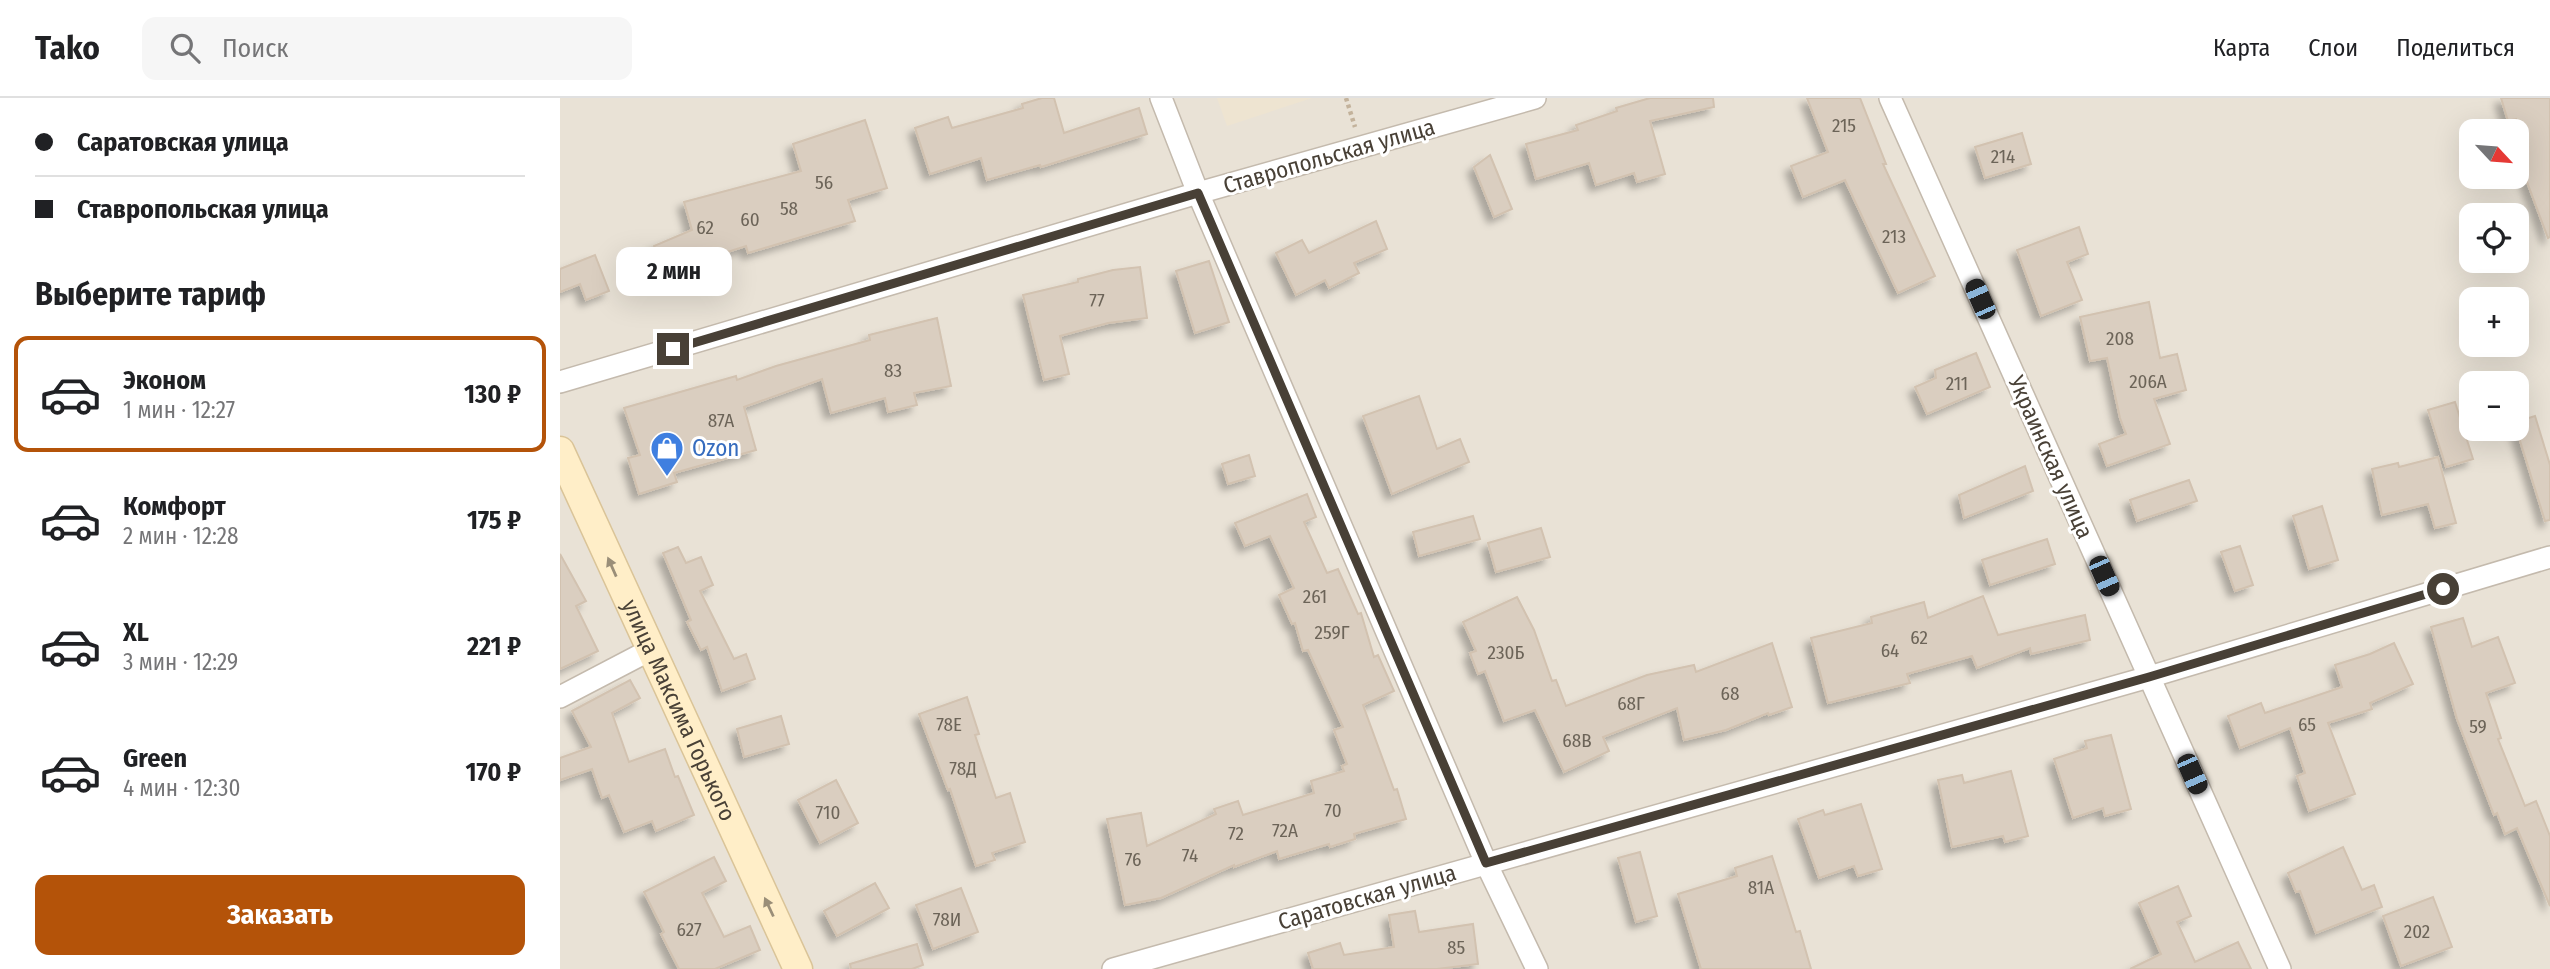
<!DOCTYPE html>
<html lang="ru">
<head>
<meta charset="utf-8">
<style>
  :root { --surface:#fff; --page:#f6f6f6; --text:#202124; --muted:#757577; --line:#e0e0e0; --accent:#b45309 }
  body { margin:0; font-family:"Fira Sans Condensed",sans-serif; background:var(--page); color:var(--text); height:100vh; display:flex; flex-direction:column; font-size:26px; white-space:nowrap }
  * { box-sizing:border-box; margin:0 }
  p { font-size:23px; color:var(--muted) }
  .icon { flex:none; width:38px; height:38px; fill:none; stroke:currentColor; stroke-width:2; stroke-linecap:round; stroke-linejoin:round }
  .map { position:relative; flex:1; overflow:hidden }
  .drawer { display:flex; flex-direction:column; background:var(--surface); width:560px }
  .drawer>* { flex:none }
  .guide { display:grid; align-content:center; height:154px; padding:0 35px; background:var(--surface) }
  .needle { width:46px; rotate:116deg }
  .fabs { position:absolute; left:1899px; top:21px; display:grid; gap:14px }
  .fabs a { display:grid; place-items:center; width:70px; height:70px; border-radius:14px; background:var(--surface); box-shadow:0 7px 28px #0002; font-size:35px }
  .end { position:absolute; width:32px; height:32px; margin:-16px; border:9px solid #484036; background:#fff; box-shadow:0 0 0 4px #fff }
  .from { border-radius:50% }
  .bubble { position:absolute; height:49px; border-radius:14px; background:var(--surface); box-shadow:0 7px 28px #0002; font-size:23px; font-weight:700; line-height:49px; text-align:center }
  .car { position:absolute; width:21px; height:42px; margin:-21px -10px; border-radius:9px; box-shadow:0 0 5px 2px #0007; background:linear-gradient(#222 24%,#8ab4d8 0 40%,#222 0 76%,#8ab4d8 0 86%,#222 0) }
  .guide b { display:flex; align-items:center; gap:24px; height:66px; font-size:26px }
  .guide b+b { border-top:2px solid var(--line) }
  .guide i { width:18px; height:18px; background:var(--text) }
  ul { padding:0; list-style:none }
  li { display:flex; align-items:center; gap:21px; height:116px; margin:0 14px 10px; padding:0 21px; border:4px solid transparent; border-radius:14px }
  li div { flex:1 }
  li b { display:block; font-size:26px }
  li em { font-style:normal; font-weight:700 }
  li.active { border-color:var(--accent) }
  li>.icon { width:63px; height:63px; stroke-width:1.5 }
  h2 { padding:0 35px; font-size:32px; line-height:84px }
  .cta { display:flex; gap:14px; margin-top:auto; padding:14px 35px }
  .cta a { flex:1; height:80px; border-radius:14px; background:var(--accent); color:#fff; font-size:28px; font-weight:700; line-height:80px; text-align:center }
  header { display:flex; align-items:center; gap:42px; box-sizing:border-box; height:98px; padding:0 35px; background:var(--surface); border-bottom:2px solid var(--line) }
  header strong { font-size:33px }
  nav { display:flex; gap:38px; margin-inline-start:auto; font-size:24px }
  .search { width:490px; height:63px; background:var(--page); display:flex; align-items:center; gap:18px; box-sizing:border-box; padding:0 24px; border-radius:14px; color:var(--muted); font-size:26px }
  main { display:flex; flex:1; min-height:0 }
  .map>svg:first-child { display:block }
  .residential { fill:#e9e2d6; fill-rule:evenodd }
  .education { fill:#eee4d1 }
  .building { fill:#dacec0; stroke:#d2c2b0; stroke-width:2; filter:url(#shadow) }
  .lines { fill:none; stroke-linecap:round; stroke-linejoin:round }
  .minor-casing { stroke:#c4baad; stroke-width:24 }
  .secondary-casing { stroke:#dac498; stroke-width:31 }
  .path { stroke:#c3b29b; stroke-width:4.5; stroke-dasharray:3.5 3.5; stroke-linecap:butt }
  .minor { stroke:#fff; stroke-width:21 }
  .secondary { stroke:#ffeec8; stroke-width:28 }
  .oneway { fill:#9a8e78 }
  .route { stroke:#484036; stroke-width:9 }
  .labels { text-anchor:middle; stroke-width:6; stroke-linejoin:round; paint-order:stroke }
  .number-label { font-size:19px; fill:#6c6458 }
  .street-label { font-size:23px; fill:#484036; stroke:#fff }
  .shop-label { font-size:23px; fill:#366cbe; stroke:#fff; text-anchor:start }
</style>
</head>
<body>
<header>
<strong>Tako</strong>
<div class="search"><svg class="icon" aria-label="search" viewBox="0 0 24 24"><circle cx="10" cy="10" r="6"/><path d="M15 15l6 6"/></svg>Поиск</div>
<nav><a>Карта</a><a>Слои</a><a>Поделиться</a></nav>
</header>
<main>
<section class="drawer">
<div class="guide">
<b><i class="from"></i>Саратовская улица</b>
<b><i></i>Ставропольская улица</b>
</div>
<h2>Выберите тариф</h2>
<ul>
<li class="active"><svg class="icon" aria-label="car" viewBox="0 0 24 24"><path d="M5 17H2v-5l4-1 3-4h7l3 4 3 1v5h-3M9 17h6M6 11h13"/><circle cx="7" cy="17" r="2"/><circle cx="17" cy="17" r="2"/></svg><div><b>Эконом</b><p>1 мин · 12:27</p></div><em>130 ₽</em></li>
<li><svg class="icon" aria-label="car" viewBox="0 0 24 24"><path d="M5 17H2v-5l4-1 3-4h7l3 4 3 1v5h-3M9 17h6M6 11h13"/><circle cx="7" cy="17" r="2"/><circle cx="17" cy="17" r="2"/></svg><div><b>Комфорт</b><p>2 мин · 12:28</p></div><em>175 ₽</em></li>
<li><svg class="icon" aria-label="car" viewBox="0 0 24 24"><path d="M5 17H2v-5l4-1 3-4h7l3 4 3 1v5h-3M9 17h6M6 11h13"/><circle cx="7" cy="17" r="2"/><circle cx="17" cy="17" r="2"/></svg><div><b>XL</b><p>3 мин · 12:29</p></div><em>221 ₽</em></li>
<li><svg class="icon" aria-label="car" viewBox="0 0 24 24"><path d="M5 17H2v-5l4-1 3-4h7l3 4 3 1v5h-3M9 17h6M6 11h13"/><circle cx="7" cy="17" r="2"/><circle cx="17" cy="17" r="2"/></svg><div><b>Green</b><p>4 мин · 12:30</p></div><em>170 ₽</em></li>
</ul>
<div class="cta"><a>Заказать</a></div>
</section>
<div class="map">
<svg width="1990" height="871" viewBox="0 0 1990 871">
  <defs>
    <filter id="shadow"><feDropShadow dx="-6" dy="6" stdDeviation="3.5" flood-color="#0004"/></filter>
  </defs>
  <rect width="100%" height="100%" fill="#f5f0e8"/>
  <path class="residential" d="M0,0H1990V871H0ZM1911,33H1956V79H1911ZM1911,117H1956V163H1911ZM1911,201H1956V247H1911ZM1911,285H1956V331H1911Z"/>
  <path class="education" d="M657,0H752L667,28Z"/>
  <g class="building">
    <path d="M482,0H494L504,35L579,10L587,36L481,69L480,67L427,82L421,60L370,76L355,30L388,19L392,30L463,10L462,6Z"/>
    <path d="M1090,0H1153L1154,9L1090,23L1105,76L1077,84L1074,75L1036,87L1029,65L976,81L966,46L1018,32L1016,27L1057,13L1056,10Z"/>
    <path d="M1247,0H1300L1326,66H1323L1375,178L1338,195L1285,82L1243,99L1231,68L1268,54Z"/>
    <path d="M1941,0H1990V139L1988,140L1964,76L1961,78L1956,66V21L1948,23Z"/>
    <path d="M305,22L327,90L288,102L295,123L188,155L186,148L130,166L131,169L106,178L94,148L132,132L124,104L241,73L233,46Z"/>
    <path d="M1462,35L1471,66L1425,80L1415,49Z"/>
    <path d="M930,57L952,111L934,119L914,69Z"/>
    <path d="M816,123L827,151L794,165L799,175L769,190L765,182L736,197L716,155L742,142L749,155Z"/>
    <path d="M1519,129L1528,156L1507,164L1522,202L1481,218L1457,152Z"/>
    <path d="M35,157L49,193L26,202L20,186L0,194V171Z"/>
    <path d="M649,163L669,224L635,235L616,173Z"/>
    <path d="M580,169L587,220L548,225L500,238L509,276L484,282L463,197L518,184V181L553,172Z"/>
    <path d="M1589,204L1600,260L1617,256L1626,292L1594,301L1610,346L1547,368L1539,346L1566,336L1560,320L1547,260L1530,263L1520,219Z"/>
    <path d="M377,220L391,288L354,295L357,307L328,314L325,300L271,315L262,281L184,309L196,352L114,375L117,384L79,396L68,360L80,357L64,310L176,278L177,282L216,268L310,242L309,237Z"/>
    <path d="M1416,255L1430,289L1367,316L1355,289L1376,280L1375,272Z"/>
    <path d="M859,298L877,351L900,341L909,364L832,396L803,318Z"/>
    <path d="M1895,304L1913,361L1886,369L1868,312Z"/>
    <path d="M1975,318L1990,367V422L1985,423L1956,330V324Z"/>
    <path d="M689,357L695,378L668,386L662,366Z"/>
    <path d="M1878,359L1896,425L1875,430L1868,406L1822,417L1812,371L1838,365L1839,369Z"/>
    <path d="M1465,368L1473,393L1404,420L1399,397Z"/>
    <path d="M1629,382L1637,403L1577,423L1570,402Z"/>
    <path d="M747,396L756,419L744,424L767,475L778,471L798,516L801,515L814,559L818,557L834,593L803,607L834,692L837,691L846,721L794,736L795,741L770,749L769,746L719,761L717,753L674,769V767L601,800L565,807L547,721L581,715L587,748L656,716L654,711L678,703L683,717L754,695L751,683L784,673L782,668L787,666L774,632L783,629L748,552L743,553L735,525L732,526L719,497L734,490L710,438L685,448L675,425Z"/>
    <path d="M1762,408L1778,462L1749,471L1733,418Z"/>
    <path d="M913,418L920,441L859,458L853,434Z"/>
    <path d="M981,430L990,459L936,474L928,445Z"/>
    <path d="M1487,441L1495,466L1430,487L1422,462Z"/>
    <path d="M1680,448L1693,487L1675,493L1661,454Z"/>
    <path d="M118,449L126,465L141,459L153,487L140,493L174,561L186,556L195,581L162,593L147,549L141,552L127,524L131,522L103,455Z"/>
    <path d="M0,456L26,503L16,508L38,553L0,571Z"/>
    <path d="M1423,498L1438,537L1525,517L1530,542L1471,556L1470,550L1417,570L1412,558L1347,576L1350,585L1268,605L1251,540L1312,525L1311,519L1364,504L1368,520Z"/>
    <path d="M957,499L974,532L992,583L996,582L1006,608L1087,577L1134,567L1136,574L1212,545L1232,609L1209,617L1208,615L1166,632L1124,642L1117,610L1043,639L1049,653L1004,674L975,612L944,623L925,573L918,576L910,555L916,553L903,524Z"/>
    <path d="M1903,520L1912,549L1938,539L1955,585L1926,595L1941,640L1938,641L1965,708L1976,703L1990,738V808L1957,730L1945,736L1937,715L1934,717L1897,621L1871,529Z"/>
    <path d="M1834,545L1853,586L1810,605L1812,611L1768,625L1795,696L1749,713L1737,678L1745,675L1730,630L1680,650L1668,618L1701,605L1705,615L1782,589L1775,567L1810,556Z"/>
    <path d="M70,582L80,600L52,615L69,664L105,651L115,679L118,678L134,717L96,733L92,723L64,734L49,697L42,700L32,671L0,682V660L31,649L12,613Z"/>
    <path d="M407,599L419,636L415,637L436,700L450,695L465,744L432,755L435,762L416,768L390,691L388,692L359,616Z"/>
    <path d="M221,618L229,646L184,659L177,631Z"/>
    <path d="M1551,637L1571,711L1545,718L1543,710L1513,720L1494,661L1527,650L1525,643Z"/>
    <path d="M1451,673L1468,738L1445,744L1443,738L1392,749L1378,682L1402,677L1404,685Z"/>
    <path d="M276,682L298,725L260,745L238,702Z"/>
    <path d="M1301,706L1322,771L1298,778L1294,768L1259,780L1238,721L1263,712L1265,717Z"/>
    <path d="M1783,749L1802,792L1814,787L1822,809L1756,835L1740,793L1736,794L1728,775Z"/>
    <path d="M1080,754L1097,818L1076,824L1058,760Z"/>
    <path d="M1212,758L1236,834L1240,833L1251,871H1141L1118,796L1177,778L1175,770Z"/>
    <path d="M154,759L166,783L142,795L164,839L190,828L200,852L155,871H119L101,836L104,834L84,794Z"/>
    <path d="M315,785L329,810L277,838L264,813Z"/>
    <path d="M1618,788L1631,818L1617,824L1635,864L1678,844L1691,871H1570L1601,856L1579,805Z"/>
    <path d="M401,790L418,834L373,851L356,807Z"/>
    <path d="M1873,799L1892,849L1841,868L1823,818Z"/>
    <path d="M855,813L859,834L913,826L918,866L877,871H753L748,855L780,845L784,857L834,849L829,817Z"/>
    <path d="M357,846L363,867L352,871H291L290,866Z"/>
  </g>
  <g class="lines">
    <defs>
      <g id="minor">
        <path d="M601,0L638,95L926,765L977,871"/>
        <path d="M1330,0L1720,871"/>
        <path d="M0,284L638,95L975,0"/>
        <path d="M0,599L90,552"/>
        <path d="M553,871L1589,579L1990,459"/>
      </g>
      <g id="secondary">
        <path id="s1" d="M0,353L238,871"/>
      </g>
    </defs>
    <use href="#minor" class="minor-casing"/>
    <use href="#secondary" class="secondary-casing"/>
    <path class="path" d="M786,0L795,29"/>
    <use href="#minor" class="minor"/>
    <use href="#secondary" class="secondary"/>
  </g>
  <defs><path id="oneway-solid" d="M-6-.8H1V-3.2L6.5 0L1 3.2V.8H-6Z" transform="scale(1.75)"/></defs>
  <g class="oneway">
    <use href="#oneway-solid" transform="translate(52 469) rotate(-114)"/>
    <use href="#oneway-solid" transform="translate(209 809) rotate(-115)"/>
  </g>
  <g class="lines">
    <path class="route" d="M113,251L638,95L926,765L1589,579L1883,491"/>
  </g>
  <defs>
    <symbol id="shop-pin" viewBox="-11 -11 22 30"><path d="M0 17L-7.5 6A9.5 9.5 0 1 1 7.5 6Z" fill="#3f7fe0" stroke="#fff"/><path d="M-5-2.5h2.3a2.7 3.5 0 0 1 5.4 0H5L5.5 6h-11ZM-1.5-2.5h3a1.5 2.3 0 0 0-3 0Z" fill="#fff"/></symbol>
  </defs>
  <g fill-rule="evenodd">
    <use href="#shop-pin" x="88" y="331" width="38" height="52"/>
  </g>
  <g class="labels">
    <g class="number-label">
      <text x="1284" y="34">215</text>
      <text x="1443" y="65">214</text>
      <text x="264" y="91">56</text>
      <text x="229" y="117">58</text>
      <text x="190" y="128">60</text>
      <text x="145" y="136">62</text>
      <text x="1334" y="145">213</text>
      <text x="537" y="209">77</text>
      <text x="1560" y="247">208</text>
      <text x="333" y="279">83</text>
      <text x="1588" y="290">206А</text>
      <text x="1397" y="292">211</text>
      <text x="161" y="329">87А</text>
      <text x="755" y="505">261</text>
      <text x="772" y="541">259Г</text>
      <text x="1359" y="546">62</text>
      <text x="1330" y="559">64</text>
      <text x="946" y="561">230Б</text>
      <text x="1170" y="602">68</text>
      <text x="1071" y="612">68Г</text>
      <text x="389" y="633">78Е</text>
      <text x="1747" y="633">65</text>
      <text x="1918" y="635">59</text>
      <text x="1017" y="649">68В</text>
      <text x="403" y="677">78Д</text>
      <text x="773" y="719">70</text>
      <text x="268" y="721">710</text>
      <text x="725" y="739">72А</text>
      <text x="676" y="742">72</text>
      <text x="630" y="764">74</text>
      <text x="573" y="768">76</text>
      <text x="1201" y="796">81А</text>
      <text x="387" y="828">78И</text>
      <text x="129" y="838">627</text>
      <text x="1857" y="840">202</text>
      <text x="896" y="856">85</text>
    </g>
    <g class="street-label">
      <text transform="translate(769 58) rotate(-16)" y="8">Ставропольская улица</text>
      <text transform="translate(1491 359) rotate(66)" y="8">Украинская улица</text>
      <text dy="8" stroke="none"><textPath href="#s1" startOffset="285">улица Максима Горького</textPath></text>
      <text transform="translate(807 799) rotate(-16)" y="8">Саратовская улица</text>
    </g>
    <g class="shop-label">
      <text x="132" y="358">Ozon</text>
    </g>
  </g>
</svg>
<div class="fabs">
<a><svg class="needle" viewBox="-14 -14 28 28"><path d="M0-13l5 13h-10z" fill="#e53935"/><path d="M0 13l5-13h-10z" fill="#757577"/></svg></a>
<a><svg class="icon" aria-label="locate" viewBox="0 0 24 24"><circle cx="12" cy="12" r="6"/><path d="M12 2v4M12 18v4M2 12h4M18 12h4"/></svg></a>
<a>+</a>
<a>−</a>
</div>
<i class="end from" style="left:1883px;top:491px"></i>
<i class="end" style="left:113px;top:251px"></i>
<div class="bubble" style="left:56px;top:149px;width:116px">2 мин</div>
<i class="car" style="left:1420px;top:201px;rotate:336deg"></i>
<i class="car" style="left:1544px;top:478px;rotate:156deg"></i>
<i class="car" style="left:1632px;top:676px;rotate:156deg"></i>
</div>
</main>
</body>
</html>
